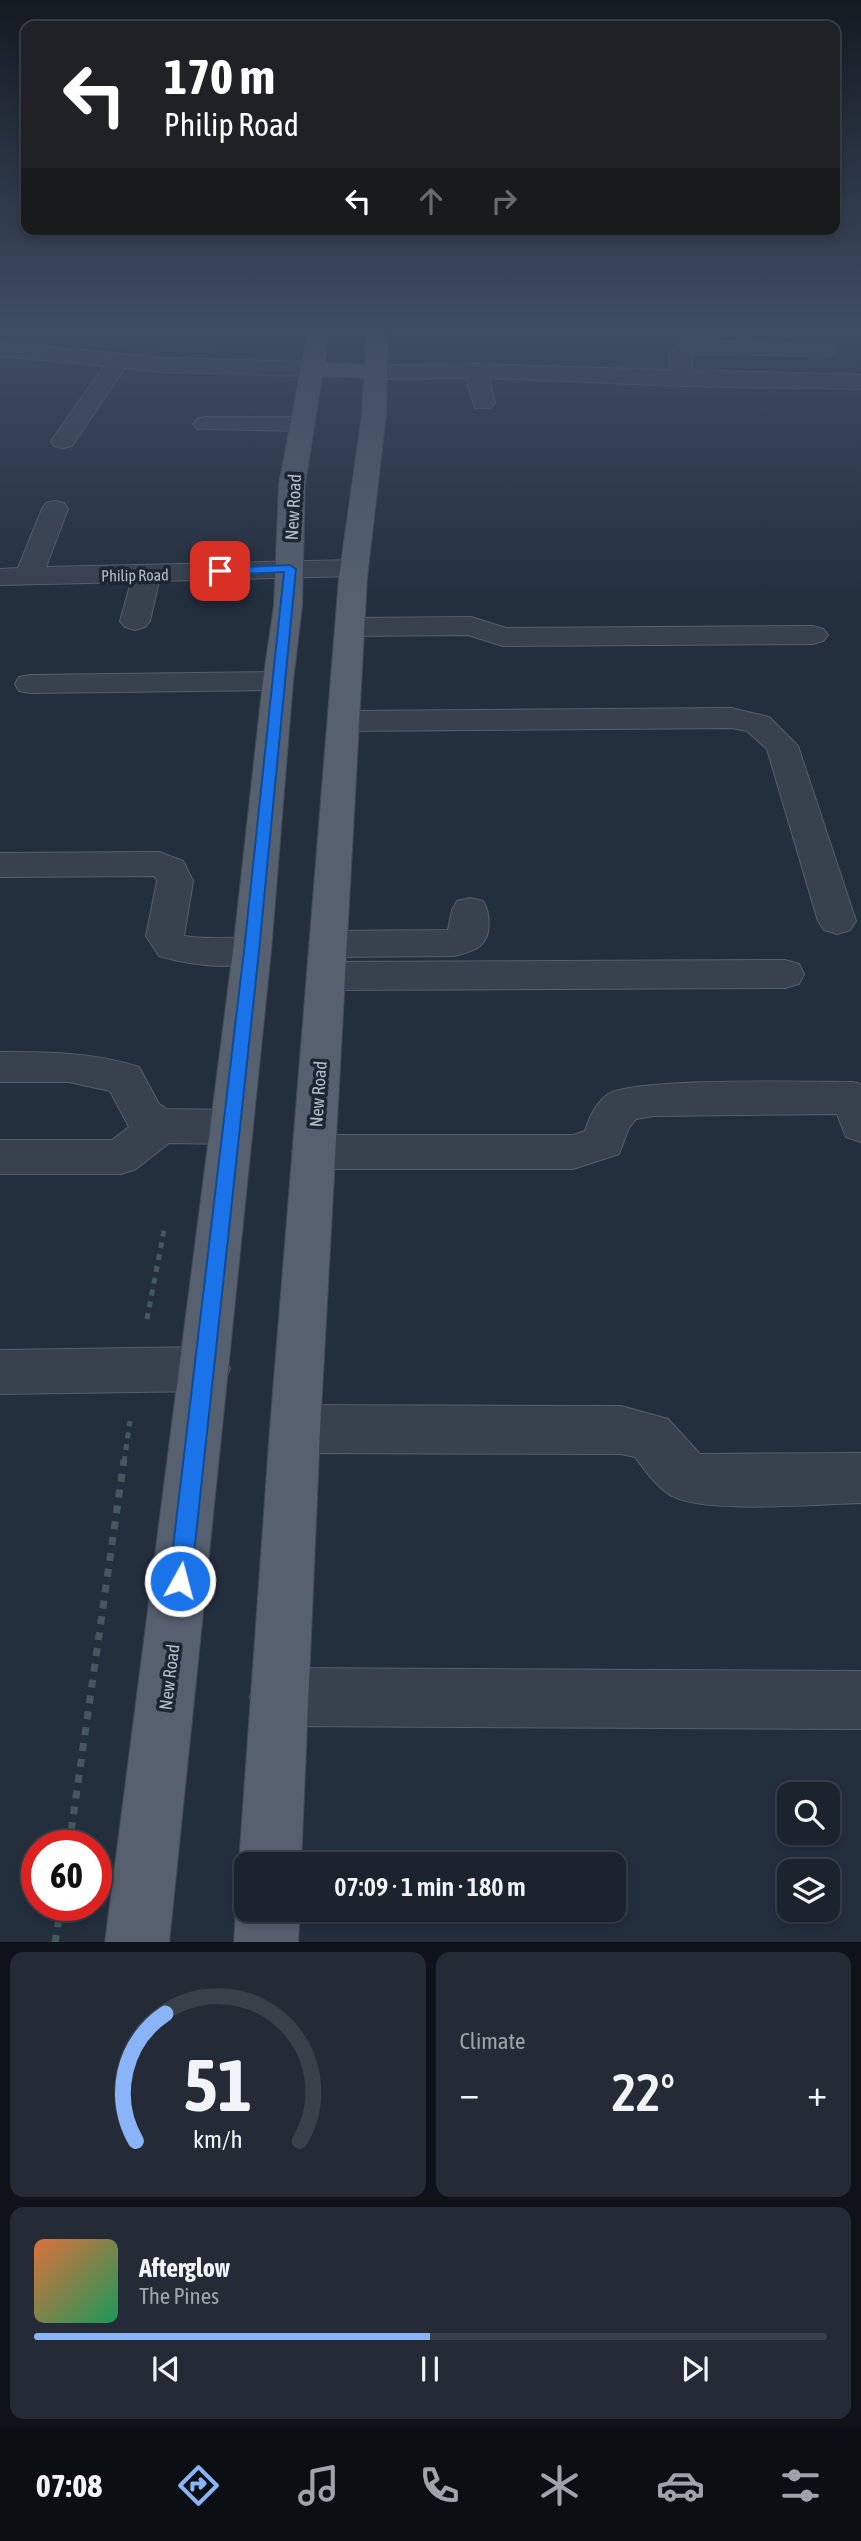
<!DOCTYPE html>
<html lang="en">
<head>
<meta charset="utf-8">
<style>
	:root { --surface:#1b232e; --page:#242b36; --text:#f1f3f6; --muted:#a0a4aa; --line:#39404a; --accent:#8ab4f8 }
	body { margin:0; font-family:"Asap Condensed",sans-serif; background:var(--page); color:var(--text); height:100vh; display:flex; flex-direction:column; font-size:26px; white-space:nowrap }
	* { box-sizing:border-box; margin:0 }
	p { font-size:23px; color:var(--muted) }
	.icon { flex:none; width:38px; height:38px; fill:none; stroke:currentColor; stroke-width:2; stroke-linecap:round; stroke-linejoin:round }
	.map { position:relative; height:1942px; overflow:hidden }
	.details { display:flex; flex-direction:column; gap:10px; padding:10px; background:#0f1319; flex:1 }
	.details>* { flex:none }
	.guide { position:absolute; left:21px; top:21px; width:819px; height:214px; border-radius:14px; box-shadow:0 4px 10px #0003,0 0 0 2px var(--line); background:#202124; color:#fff; overflow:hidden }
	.fabs { position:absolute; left:777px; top:1782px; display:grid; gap:14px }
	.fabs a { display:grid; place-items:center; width:63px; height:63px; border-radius:14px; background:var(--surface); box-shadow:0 4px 10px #0003,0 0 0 2px var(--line); font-size:35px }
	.speed { position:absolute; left:21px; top:1830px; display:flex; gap:14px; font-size:35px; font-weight:700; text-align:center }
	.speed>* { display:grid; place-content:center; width:91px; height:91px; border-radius:50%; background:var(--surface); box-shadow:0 4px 10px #0003,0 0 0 2px var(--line); line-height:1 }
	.speed .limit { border:10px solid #d22; background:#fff; color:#111 }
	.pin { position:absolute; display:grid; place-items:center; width:60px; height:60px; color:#fff; margin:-30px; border-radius:14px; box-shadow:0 4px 10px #0006 }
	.me { position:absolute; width:77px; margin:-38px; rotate:7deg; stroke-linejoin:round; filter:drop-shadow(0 0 5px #0008) }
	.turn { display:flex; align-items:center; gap:24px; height:147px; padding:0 28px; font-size:32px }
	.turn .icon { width:91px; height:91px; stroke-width:2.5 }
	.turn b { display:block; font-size:49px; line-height:60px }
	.lanes { display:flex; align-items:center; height:66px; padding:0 28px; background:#0003; justify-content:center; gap:35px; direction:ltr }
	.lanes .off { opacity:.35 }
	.big { font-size:52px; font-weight:600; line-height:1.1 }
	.details .tile { flex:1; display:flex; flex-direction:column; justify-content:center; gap:10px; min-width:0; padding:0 24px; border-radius:14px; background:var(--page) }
	.details .dial { align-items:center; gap:0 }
	.dial svg { height:182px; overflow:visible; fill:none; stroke:var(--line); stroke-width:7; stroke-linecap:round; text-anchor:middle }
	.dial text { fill:var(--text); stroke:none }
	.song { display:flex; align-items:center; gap:21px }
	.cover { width:84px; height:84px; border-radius:10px; background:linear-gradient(135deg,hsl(20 70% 55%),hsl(150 70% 35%)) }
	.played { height:7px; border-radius:4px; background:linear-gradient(90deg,var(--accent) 50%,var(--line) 50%) }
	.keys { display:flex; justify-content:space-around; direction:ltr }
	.heat { display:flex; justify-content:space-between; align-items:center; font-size:38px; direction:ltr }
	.details .tiles { flex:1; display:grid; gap:10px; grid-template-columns:1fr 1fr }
	.tile:last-child { grid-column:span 2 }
	.trip { position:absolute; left:234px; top:1852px; width:392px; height:70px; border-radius:14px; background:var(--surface); box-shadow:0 4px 10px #0003,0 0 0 2px var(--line); font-weight:600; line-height:70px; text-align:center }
	.tab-bar { display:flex; height:112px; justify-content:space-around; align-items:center; background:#0b0e12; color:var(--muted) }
	.tab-bar .icon { width:49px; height:49px }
	.tab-bar .selected { color:var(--accent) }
	.tab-bar b { font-size:32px; color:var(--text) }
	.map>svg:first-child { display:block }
	.green { fill:#263c3f }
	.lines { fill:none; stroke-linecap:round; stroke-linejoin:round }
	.minor-casing { stroke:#565f6c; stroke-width:2 }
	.major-casing { stroke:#414a57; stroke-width:2 }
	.path-far1 { stroke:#44595c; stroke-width:5; stroke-dasharray:6 6; stroke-linecap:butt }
	.path { stroke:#44595c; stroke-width:7; stroke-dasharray:8 8; stroke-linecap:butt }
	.minor { fill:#38414e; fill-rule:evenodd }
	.major { fill:#56606e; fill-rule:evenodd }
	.route { fill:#1a73e8; stroke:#114b97; stroke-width:2 }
	.labels { text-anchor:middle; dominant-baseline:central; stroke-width:7; stroke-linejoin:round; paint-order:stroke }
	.far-street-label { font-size:16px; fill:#b4bcc9; stroke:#1d2633 }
	.street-label { font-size:18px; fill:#b4bcc9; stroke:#1d2633 }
</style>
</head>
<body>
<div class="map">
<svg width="861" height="1943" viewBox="0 0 861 1943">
	<rect width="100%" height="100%" fill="#242f3e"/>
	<!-- green -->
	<path class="green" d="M 83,326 L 224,327 L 223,334 L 209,334 L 207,343 L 220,343 L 220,350 L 246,350 L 244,356 L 154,351 L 160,339 L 128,339 L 122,349 L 38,343 L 32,339 L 77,339 Z"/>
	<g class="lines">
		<defs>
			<path id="minor" d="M 689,341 L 833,344 L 836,349 L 833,354 L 825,356 L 694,354 L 691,356 L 692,370 L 861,375 L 861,389 L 682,386 L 489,378 L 495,403 L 491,408 L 475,408 L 466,378 L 376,379 L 368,377 L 365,372 L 368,367 L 376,365 L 476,364 L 670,370 L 669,354 L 681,342 Z
				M 0,342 L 164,358 L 313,362 L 321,364 L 324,369 L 321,374 L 313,376 L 164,372 L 125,368 L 72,446 L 63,448 L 54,446 L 51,441 L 104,366 L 0,356 Z
				M 205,417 L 303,417 L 311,419 L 315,424 L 311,429 L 303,431 L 197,429 L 193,424 L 197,419 Z
				M 55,501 L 64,503 L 68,509 L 46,567 L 354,560 L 364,562 L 368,568 L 364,574 L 354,576 L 159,581 L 150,621 L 145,627 L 135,630 L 125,627 L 120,621 L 131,582 L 0,585 L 0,569 L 18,568 L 42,509 L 46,503 Z
				M 471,617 L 506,628 L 813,626 L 823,629 L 828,635 L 823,641 L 813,644 L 503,646 L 468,635 L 350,636 L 340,633 L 335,627 L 340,621 L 350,618 Z
				M 278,672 L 289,674 L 293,681 L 289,688 L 278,690 L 30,693 L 19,691 L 15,684 L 19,677 L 30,675 Z
				M 731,708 L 769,717 L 798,746 L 856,921 L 850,930 L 837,934 L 824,930 L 818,921 L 767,749 L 747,731 L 731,728 L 344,731 L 333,728 L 328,721 L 333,714 L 344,711 Z
				M 159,852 L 183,861 L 193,881 L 184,936 C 211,941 239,934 265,942 L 271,951 L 265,960 C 231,970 193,966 159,956 L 146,936 L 157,881 L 154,876 L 0,877 L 0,853 Z
				M 470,898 L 483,901 C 490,912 492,935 481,945 C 475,951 462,954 454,956 L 328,957 L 315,953 L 309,944 L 315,935 L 328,931 L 448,930 L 452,910 L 457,901 Z
				M 785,960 L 799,964 L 804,974 L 799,984 L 785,988 L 326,990 L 312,986 L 307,976 L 312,966 L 326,962 Z
				M 0,1052 C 48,1052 93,1052 139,1067 L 159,1104 L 167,1109 L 232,1110 L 247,1115 L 253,1127 L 247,1139 L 232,1144 L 169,1143 L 136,1169 L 121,1174 L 0,1174 L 0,1140 L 112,1140 L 129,1127 L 110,1091 L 69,1082 L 0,1082 Z
				M 853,1082 L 861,1084 L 861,1142 L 846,1137 L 837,1114 L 654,1116 L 636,1119 L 629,1128 L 619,1154 L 573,1169 L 314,1169 L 299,1164 L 292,1152 L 299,1140 L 314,1135 L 573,1135 L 585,1131 C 589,1118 596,1103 607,1095 C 630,1077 814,1082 853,1082 Z
				M 205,1347 L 222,1353 L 230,1369 L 222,1385 L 205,1391 L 0,1394 L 0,1350 Z
				M 295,1405 L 621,1406 L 668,1419 L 700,1454 L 861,1453 L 861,1503 C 819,1504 704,1514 672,1496 C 657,1488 645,1470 635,1457 L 621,1454 L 295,1453 L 277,1446 L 270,1429 L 277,1412 Z
				M 279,1668 L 861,1671 L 861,1729 L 279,1726 L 258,1718 L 250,1697 L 258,1676 Z"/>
			<path id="major" d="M 309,326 L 330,326 L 325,363 L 365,365 L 366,326 L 388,326 L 386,414 L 367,578 L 320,1429 L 301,1864 L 247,1864 L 247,1883 L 239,1864 L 270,1429 L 339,578 L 362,414 L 364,378 L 322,376 L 305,484 L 302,606 L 293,681 L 271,951 L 169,1943 L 105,1943 L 233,951 L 263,681 L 274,606 L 279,484 Z
				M 245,1886 L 247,1909 L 300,1909 L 298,1943 L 234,1943 L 236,1909 Z"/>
		</defs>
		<!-- minor casing -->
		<use href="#minor" class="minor-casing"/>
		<!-- major casing -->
		<use href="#major" class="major-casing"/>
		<!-- path-far1 -->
		<path class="path-far1" d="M 147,1319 L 165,1225
			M 124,1462 L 130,1421"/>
		<!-- path -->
		<path class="path" d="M 69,1846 L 124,1460
			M 55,1943 L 61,1906"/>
		<!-- minor -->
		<use href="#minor" class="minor"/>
		<!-- major -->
		<use href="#major" class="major"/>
	</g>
	<!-- sky -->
	<linearGradient id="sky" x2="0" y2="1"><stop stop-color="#141a22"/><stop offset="0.55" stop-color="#3f4d63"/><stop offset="1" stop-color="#3f4d63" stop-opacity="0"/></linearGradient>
	<rect width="861" height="598" fill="url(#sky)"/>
	<!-- route -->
	<path class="route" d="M 290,565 L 296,569 L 259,951 L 191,1581 L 188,1589 L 180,1593 L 172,1589 L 169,1581 L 244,951 L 284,572 L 220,575 L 215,571 L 220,568 Z"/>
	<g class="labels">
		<!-- far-street labels -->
		<g class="far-street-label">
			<text transform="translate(135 575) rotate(-1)">Philip Road</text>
		</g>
		<!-- street labels -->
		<g class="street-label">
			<text transform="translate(293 507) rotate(-87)">New Road</text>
			<text transform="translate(318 1094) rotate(-86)">New Road</text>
			<text transform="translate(169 1677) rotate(-83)">New Road</text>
		</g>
	</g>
</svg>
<div class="fabs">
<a><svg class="icon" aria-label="search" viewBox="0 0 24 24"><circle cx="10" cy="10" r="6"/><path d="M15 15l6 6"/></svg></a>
<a><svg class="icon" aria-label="layers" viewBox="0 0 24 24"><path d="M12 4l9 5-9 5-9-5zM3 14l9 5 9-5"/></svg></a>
</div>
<div class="speed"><div class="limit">60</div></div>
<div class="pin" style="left:220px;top:571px;background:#d93025"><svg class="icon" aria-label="arrive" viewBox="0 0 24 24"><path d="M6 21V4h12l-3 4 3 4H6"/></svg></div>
<svg class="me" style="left:180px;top:1581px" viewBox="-20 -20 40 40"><circle r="17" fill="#1a73e8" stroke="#fff" stroke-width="3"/><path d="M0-11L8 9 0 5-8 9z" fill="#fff"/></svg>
<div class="trip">07:09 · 1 min · 180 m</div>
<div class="guide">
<div class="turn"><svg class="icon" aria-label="left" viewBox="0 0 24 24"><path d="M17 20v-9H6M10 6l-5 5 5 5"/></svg><div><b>170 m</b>Philip Road</div></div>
<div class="lanes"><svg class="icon" aria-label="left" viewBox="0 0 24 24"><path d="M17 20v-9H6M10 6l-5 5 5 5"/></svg><svg class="icon off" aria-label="ahead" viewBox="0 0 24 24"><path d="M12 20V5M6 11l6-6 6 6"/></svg><svg class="icon off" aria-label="right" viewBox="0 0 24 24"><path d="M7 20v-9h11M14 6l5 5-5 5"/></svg></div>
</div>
</div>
<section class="details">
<div class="tiles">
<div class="tile dial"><svg viewBox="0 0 100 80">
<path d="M14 69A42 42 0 1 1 86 69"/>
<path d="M14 69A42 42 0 0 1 27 13" stroke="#8ab4f8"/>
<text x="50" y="56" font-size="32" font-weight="700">51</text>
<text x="50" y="72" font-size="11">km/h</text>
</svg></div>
<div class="tile"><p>Climate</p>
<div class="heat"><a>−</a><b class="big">22°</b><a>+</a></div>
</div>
<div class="tile">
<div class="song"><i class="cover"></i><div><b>Afterglow</b><p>The Pines</p></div></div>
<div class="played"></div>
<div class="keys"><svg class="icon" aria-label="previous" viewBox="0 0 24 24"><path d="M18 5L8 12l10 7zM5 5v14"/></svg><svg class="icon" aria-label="pause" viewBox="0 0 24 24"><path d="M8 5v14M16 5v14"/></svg><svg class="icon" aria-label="next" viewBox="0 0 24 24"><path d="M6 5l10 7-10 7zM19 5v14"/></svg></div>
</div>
</div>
</section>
<nav class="tab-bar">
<b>07:08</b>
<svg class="icon selected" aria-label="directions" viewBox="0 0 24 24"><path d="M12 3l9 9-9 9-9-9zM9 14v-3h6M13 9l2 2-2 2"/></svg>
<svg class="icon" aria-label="music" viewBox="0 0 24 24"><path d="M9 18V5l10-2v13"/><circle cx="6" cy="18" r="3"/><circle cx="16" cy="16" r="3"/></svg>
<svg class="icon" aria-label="phone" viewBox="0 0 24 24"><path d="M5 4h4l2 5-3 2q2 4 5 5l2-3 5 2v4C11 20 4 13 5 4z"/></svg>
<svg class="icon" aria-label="climate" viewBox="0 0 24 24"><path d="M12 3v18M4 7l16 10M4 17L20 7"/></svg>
<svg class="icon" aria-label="car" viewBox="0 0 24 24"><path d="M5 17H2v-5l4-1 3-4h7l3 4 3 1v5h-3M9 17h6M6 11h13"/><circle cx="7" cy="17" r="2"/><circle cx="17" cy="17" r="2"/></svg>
<svg class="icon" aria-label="filters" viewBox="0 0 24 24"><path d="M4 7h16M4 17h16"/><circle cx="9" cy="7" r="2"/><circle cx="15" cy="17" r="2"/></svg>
</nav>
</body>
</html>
